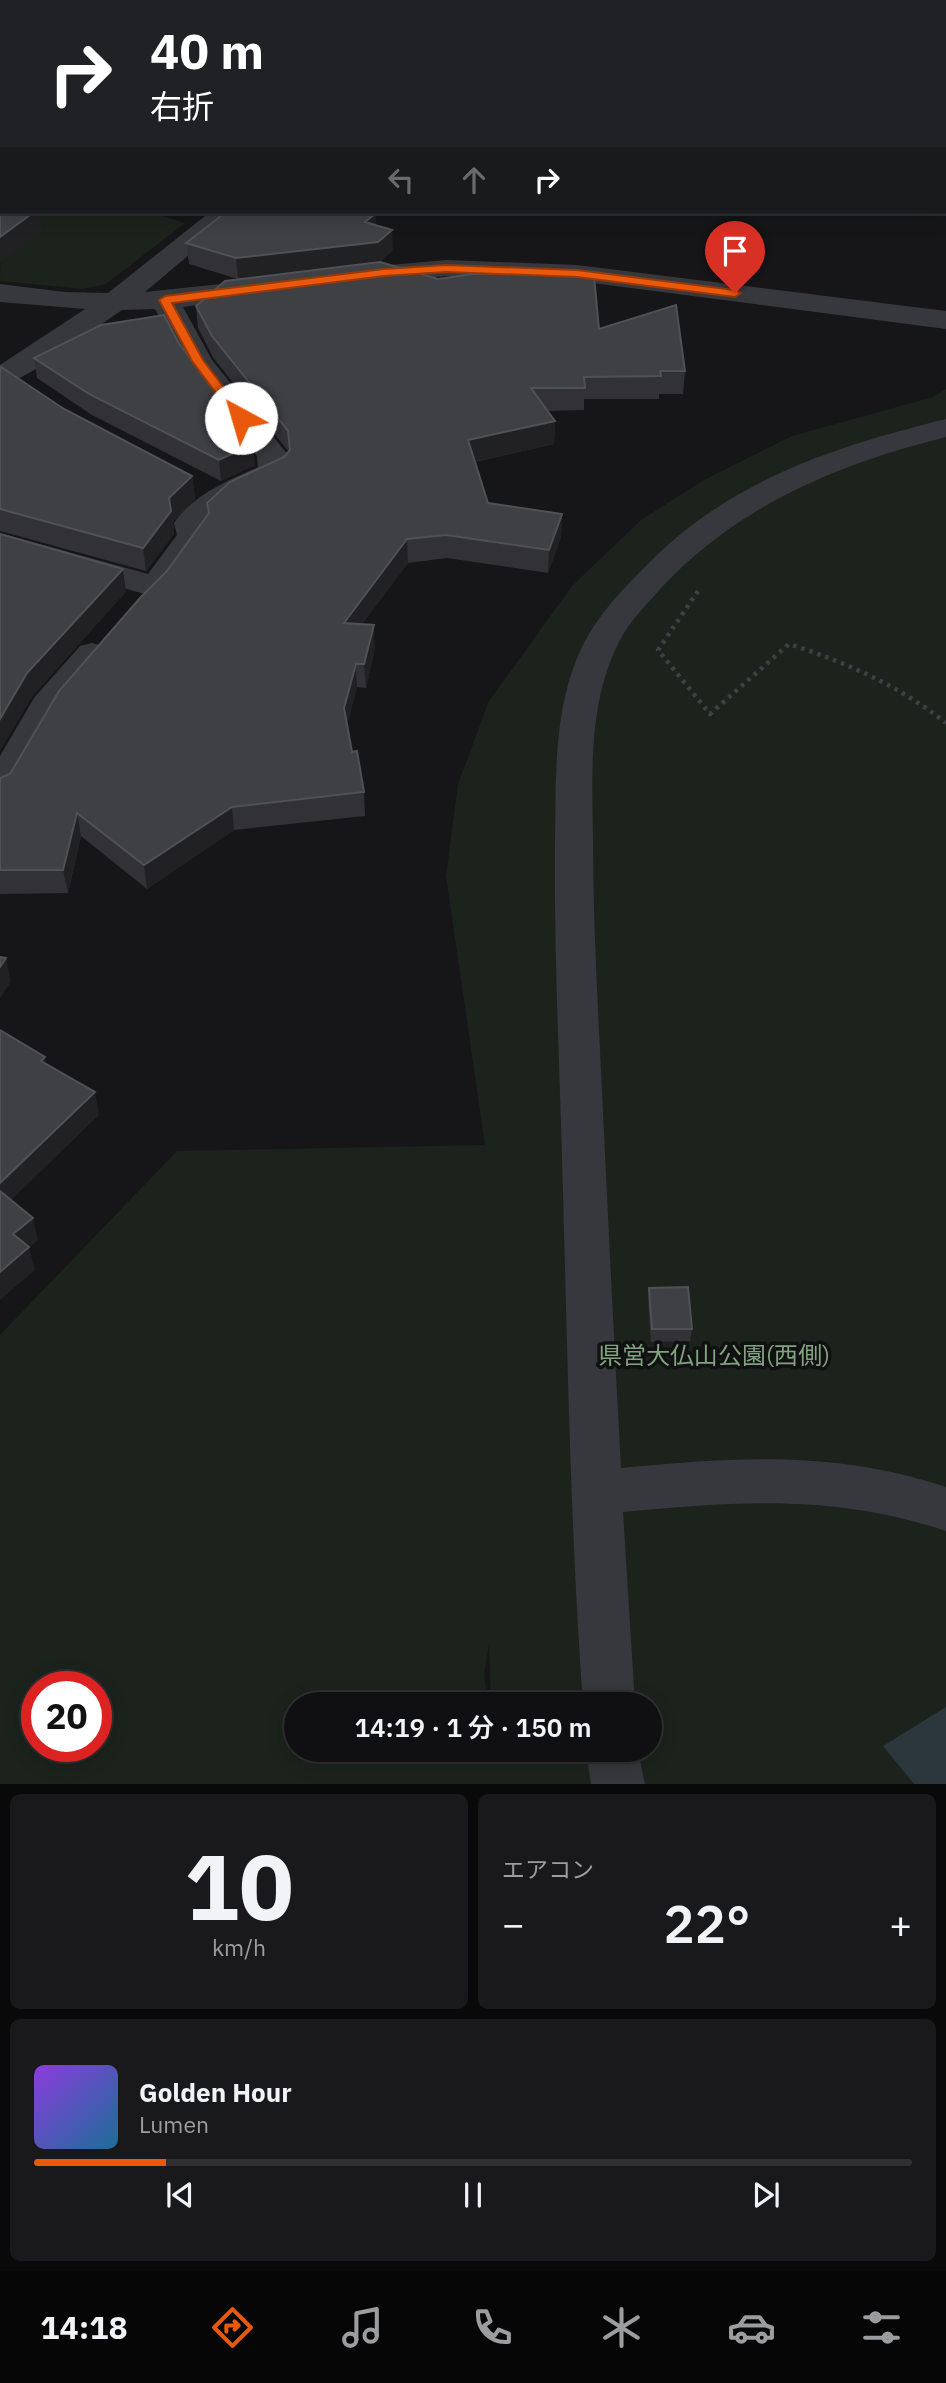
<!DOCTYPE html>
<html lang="ja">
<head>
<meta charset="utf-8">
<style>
	:root { --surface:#101012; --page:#19191b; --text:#f1f3f6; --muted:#9c9d9f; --line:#303032; --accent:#ea580c }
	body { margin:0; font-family:"IBM Plex Sans","Noto Sans JP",sans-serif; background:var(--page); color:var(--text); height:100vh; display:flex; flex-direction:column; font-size:26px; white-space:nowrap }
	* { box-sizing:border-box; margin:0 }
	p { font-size:23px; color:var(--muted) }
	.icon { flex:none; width:38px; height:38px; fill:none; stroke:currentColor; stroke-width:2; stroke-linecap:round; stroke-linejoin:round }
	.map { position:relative; height:1784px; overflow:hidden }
	.side { display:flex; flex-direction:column; gap:10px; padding:10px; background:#09090a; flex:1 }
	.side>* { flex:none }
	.guide { position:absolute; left:0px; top:0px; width:947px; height:214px; box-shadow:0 4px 18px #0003,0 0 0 2px var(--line); background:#202124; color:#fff; overflow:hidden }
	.speed { position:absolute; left:21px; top:1671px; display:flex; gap:14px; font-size:35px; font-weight:700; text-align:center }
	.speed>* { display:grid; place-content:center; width:91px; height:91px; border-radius:50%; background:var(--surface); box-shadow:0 4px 18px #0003,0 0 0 2px var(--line); line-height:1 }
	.speed .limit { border:10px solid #d22; background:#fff; color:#111 }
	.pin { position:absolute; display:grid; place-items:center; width:60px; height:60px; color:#fff; margin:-72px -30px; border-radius:50% 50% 50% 0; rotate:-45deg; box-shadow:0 0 7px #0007 }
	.pin .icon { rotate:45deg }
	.me { position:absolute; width:77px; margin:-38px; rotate:321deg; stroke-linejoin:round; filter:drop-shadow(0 0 5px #0008) }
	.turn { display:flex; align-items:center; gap:24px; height:147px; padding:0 35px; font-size:32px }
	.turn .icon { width:91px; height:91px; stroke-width:2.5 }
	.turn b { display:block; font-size:49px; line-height:60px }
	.lanes { display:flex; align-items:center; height:66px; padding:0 35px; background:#0003; justify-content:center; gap:35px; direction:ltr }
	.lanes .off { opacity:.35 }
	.big { font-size:52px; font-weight:600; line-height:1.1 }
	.side .widget { flex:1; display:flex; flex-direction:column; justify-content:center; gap:10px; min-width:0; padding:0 24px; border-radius:10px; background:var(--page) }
	.side .dial { align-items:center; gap:0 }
	.dial b { font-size:91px; line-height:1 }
	.song { display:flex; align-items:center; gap:21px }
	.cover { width:84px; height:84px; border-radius:10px; background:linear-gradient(135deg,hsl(270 70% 55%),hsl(200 70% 35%)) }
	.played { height:7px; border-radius:4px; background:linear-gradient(90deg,var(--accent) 15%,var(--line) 15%) }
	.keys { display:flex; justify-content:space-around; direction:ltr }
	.heat { display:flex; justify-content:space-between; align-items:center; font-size:38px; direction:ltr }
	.side .tiles { flex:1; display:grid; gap:10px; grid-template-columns:1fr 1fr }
	.widget:last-child { grid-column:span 2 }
	.trip { position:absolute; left:284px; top:1692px; width:378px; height:70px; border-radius:35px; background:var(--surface); box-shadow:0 4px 18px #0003,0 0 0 2px var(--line); font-weight:600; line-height:70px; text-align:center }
	.menu { display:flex; height:112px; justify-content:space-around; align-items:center; background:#060607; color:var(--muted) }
	.menu .icon { width:49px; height:49px }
	.menu .current { color:var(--accent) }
	.menu b { font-size:32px; color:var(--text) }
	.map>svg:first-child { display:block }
	.green { fill:#1c231c; fill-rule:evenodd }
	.water { fill:#2b373c }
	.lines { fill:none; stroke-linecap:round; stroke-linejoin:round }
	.path-far1 { stroke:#3d4044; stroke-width:3.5; stroke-dasharray:2.5 3.5; stroke-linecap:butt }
	.path { stroke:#3d4044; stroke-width:4.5; stroke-dasharray:3.5 5; stroke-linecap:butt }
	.minor { fill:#37383d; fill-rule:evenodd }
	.wall { fill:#323236 }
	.shaded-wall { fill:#212124 }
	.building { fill:#3e4044; stroke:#4f5156; stroke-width:2 }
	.route { fill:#ea580c; stroke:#983908; stroke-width:2 }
	.labels { text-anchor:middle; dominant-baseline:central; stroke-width:7; stroke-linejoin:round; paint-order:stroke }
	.near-park-label { font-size:24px; fill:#80a47e; stroke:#111113 }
</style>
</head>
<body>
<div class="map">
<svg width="946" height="1785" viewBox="0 0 946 1785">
	<rect width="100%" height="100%" fill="#161618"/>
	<!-- green -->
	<path class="green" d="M 2,196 L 2,212 L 150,212 L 185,223 L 106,284 L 83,289 L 0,281 Z
		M 946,389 L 946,1784 L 0,1784 L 0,1335 L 177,1151 L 485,1145 L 446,876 L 458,784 L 489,701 L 572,586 L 641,520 L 704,480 L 792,436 L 933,397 ZM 489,1644 L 491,1704 L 649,1704 L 649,1750 L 296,1750 L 296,1704 L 489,1704 L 484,1675 ZM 37,1687 L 96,1687 L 96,1746 L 37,1746 Z"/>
	<!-- water -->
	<path class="water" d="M 946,1707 L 946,1784 L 914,1784 L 883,1746 Z"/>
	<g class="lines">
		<!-- path-far1 -->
		<path class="path-far1" d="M 220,0 L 227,2
			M 698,0 L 707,2"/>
		<!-- path -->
		<path class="path" d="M 698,591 L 658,650 L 710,714 L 789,644 C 847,663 898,685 946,723"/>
		<!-- minor -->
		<path class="minor" d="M 470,0 L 494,0 L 468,2 Z
			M 210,212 L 240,212 L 145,292 L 259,280 L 269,283 L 273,289 L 269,295 L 183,307 L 212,360 L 288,455 L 290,471 L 285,478 L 231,503 L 207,525 L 209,535 L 167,594 L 155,597 L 0,553 L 0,533 L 148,574 L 177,535 L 174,523 C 194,494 227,481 258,467 L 257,456 L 215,406 L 183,361 L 155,309 L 122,310 L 41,366 L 11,383 L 0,386 L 0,365 L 85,309 L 0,302 L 0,284 L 65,292 L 108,293 Z
			M 446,260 L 577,265 L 946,311 L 946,329 L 577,281 L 446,276 L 356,284 L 346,282 L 342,276 L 346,270 L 356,268 Z
			M 946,419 L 946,437 C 838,464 739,505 662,587 C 647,604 630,621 620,640 C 588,701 592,773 593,840 C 593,924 598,1008 602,1092 C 608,1217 614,1343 621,1468 C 736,1457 834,1450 946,1487 L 946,1531 C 835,1494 738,1501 623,1512 L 635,1704 L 583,1704 C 569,1511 567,1317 561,1123 C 558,1030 554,936 555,843 C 556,776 553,704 584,643 C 598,616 619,593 640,572 C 725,482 829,448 946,419 Z
			M 92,643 L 104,646 L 109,654 L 61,713 L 13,796 L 0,800 L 0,756 L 34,698 L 80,646 Z
			M 586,1750 L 638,1750 L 645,1785 L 591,1785 Z"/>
	</g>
	<!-- wall -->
	<path class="wall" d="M 230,213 L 376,213 L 376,225 L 393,250 L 380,262 L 599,329 L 685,371 L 683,394 L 659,394 L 659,399 L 584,399 L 584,410 L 548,411 L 555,421 L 554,444 L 475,462 L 488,503 L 562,514 L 561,537 L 548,573 L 447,558 L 408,563 L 362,624 L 375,648 L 366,688 L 357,687 L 347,724 L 352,752 L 364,792 L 365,816 L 234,830 L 147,889 L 81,836 L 68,893 L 0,894 L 0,778 L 10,774 L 289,452 L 214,359 L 198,328 L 196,306 L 295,272 L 238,279 L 189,264 L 186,243 Z
		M 178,342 L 211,387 L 255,465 L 221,481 L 92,415 L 37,378 L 34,358 Z
		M 0,368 L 64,409 L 192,476 L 195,499 L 173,521 L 174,534 L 146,571 L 0,531 Z
		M 649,1288 L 692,1329 L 690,1341 L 651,1342 L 648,1300 Z"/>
	<!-- shaded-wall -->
	<path class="shaded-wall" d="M 34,212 L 40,212 L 43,231 L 0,263 L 0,237 Z
		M 376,213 L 376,234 L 365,222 Z
		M 392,230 L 393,250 L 379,263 L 238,279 L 236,258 Z
		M 555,421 L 554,444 L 468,463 L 468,440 Z
		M 253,444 L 255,465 L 221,481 L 219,460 Z
		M 192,476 L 195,499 L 173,521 L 174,534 L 146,571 L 143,548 L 169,498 Z
		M 562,514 L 561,537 L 548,573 L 549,550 Z
		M 407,539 L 408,563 L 345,646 L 344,623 Z
		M 123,569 L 126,592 L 32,697 L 0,751 L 0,719 L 27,673 Z
		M 374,625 L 375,648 L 366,688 L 364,664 Z
		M 356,664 L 357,687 L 345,731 L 344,708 Z
		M 232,807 L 234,830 L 147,889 L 144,865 Z
		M 77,813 L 81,836 L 68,893 L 63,870 Z
		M 6,958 L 11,982 L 0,998 L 0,967 Z
		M 45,1057 L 50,1080 L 41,1061 Z
		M 95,1092 L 99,1115 L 1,1210 L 0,1206 L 0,1183 Z
		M 33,1218 L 38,1240 L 29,1248 L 35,1270 L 0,1300 L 0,1272 L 13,1234 Z"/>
	<!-- building -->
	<path class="building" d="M 0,196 L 2,197 L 2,212 L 34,212 L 0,237 Z
		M 226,212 L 230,213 L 232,212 L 370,212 L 376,213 L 365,222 L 392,230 L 378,242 L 236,258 L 186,243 Z
		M 380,262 L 438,279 L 473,274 L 577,273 L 578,276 L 594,276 L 599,329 L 676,305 L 685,371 L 660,371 L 661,376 L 584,377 L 585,388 L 531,388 L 555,421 L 468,440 L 488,503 L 562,514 L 549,550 L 446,535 L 407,539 L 344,623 L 374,625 L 364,664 L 356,664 L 344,708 L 352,752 L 357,751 L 364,792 L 232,807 L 144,865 L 77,813 L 63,870 L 0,870 L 0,778 L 10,774 L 59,691 L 140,598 L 166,572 L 209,513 L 207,503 L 230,482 L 284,457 L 290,450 L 288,431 L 212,336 L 196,306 L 225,281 Z
		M 164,315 L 178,342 L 211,387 L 253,436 L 253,444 L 219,460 L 89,394 L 34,358 L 101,325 Z
		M 1,367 L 64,409 L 192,476 L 169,498 L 171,511 L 143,548 L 0,509 L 0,368 Z
		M 0,534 L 123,569 L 27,673 L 0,719 Z
		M 0,957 L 6,958 L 0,967 Z
		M 0,1030 L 45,1057 L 41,1061 L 95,1092 L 0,1183 Z
		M 0,1191 L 33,1218 L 13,1234 L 29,1247 L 0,1272 Z
		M 688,1287 L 692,1329 L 652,1329 L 649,1288 Z"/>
	<!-- route -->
	<path class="route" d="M 446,265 L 577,270 L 735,290 L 741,293 L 735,297 L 577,277 L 446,272 L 384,276 L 172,303 L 203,360 L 247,418 L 241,422 L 237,421 L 192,361 L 159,300 L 165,296 L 384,269 Z"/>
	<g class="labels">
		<!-- near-park labels -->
		<g class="near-park-label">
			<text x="714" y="1355">県営大仏山公園(西側)</text>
		</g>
	</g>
</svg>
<div class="speed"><div class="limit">20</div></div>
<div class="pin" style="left:735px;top:293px;background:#d93025"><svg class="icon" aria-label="arrive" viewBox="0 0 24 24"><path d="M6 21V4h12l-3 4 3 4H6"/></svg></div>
<svg class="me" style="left:241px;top:418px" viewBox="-20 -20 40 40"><circle r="19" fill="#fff"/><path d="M0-13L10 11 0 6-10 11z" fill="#ea580c"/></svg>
<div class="trip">14:19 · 1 分 · 150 m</div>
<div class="guide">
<div class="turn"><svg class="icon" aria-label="right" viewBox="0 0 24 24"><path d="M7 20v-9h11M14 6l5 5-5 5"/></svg><div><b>40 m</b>右折</div></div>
<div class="lanes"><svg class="icon off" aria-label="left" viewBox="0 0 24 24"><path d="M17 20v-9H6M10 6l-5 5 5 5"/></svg><svg class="icon off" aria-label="ahead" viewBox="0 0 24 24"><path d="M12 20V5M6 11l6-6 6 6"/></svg><svg class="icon" aria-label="right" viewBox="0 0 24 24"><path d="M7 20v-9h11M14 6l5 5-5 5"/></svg></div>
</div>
</div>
<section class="side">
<div class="tiles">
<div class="widget dial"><b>10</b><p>km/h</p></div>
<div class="widget"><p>エアコン</p>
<div class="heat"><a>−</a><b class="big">22°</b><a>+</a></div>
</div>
<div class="widget">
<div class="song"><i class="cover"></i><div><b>Golden Hour</b><p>Lumen</p></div></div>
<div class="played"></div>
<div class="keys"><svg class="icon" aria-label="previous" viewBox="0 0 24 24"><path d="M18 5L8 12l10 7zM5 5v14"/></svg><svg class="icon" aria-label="pause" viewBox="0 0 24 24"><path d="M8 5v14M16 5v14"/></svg><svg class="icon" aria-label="next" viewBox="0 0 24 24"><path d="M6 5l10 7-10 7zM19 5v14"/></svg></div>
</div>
</div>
</section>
<nav class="menu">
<b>14:18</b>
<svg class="icon current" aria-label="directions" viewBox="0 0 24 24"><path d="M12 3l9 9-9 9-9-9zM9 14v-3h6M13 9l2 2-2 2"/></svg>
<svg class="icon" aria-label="music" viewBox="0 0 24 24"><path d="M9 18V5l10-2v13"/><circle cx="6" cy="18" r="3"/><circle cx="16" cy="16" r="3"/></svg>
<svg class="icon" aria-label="phone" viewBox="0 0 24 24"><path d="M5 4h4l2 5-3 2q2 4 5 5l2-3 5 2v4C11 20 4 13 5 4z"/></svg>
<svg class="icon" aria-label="climate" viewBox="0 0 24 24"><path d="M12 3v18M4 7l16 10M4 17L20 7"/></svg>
<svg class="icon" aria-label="car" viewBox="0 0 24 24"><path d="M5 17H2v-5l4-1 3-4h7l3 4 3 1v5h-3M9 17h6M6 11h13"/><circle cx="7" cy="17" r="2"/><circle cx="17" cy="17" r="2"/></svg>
<svg class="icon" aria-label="filters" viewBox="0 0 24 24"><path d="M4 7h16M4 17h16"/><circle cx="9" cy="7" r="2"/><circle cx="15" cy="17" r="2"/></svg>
</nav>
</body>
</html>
